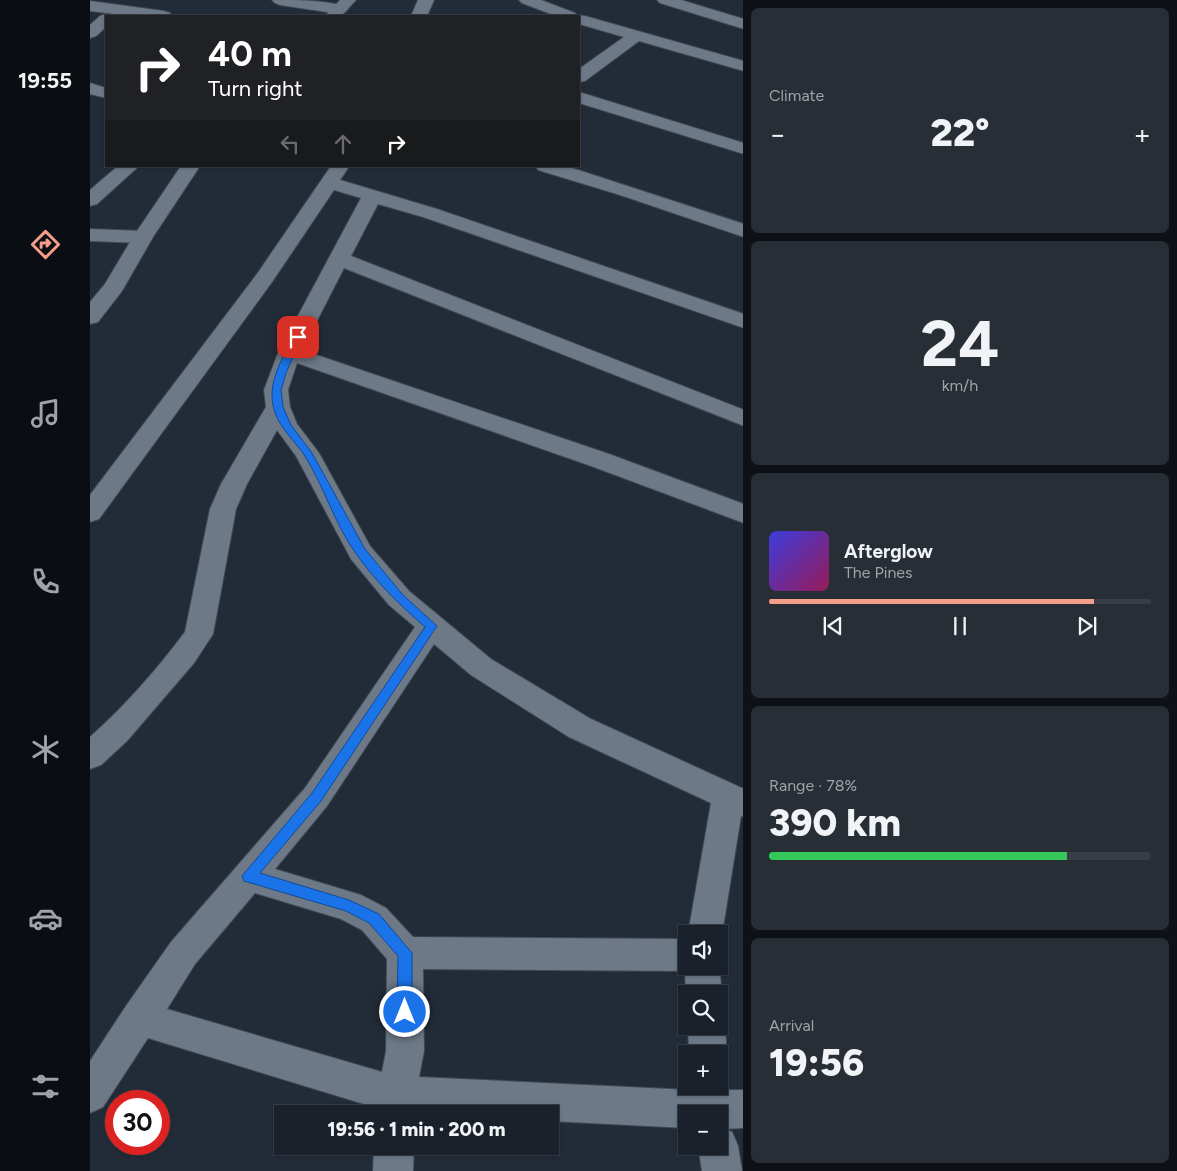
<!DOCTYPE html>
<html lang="en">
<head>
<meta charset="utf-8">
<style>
	:root { --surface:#1a212a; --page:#272e36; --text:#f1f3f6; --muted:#9fa3a8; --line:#383e47; --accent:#f49e8a }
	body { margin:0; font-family:Figtree,sans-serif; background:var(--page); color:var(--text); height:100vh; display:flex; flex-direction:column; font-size:19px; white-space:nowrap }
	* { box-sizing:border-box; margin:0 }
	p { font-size:16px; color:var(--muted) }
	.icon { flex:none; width:28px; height:28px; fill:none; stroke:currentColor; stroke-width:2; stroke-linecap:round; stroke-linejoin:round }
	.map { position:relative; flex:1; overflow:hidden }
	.panel { display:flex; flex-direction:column; gap:8px; padding:8px; background:#0e1217; width:434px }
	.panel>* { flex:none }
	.hud { position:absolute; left:15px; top:15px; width:475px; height:152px; border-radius:0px; box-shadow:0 1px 4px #0004,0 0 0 1px var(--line); background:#202124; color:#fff; overflow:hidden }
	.buttons { position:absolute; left:588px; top:925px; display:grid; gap:10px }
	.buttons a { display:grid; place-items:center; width:50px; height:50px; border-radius:0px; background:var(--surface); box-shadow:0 1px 4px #0004,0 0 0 1px var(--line); font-size:25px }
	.speed { position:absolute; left:15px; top:1090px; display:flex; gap:10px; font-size:25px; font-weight:700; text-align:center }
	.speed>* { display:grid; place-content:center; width:65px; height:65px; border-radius:50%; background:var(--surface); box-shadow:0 1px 4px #0004,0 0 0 1px var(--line); line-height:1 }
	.speed .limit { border:8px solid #d22; background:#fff; color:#111 }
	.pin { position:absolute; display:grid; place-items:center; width:42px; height:42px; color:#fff; margin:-21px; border-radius:10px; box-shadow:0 2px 8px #0006 }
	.me { position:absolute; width:55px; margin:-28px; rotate:0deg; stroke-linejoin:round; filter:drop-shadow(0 0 4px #0008) }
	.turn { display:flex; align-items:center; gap:18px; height:105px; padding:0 20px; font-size:22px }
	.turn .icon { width:65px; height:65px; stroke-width:2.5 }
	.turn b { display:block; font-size:35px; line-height:42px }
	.lanes { display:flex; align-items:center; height:48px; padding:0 20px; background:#0003; justify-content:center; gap:25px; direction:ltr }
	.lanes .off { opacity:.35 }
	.big { font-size:38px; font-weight:800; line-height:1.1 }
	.panel .tile { flex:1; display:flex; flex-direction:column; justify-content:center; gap:8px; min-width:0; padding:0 18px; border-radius:8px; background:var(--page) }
	.panel .dial { align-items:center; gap:0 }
	.dial b { font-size:65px; line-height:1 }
	.song { display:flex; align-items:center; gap:15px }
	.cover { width:60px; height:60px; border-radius:8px; background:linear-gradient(135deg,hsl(240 70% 55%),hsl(330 70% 35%)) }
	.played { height:5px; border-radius:2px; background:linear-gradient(90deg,var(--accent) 85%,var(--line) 85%) }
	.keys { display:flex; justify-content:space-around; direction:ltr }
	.heat { display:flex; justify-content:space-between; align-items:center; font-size:28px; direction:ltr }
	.charge { height:8px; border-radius:4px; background:linear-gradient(90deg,#34c759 78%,var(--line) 0) }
	.trip { position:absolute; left:184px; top:1105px; width:285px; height:50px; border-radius:0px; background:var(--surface); box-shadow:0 1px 4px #0004,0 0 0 1px var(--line); font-weight:800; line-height:50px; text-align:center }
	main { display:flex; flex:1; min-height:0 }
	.tabs { display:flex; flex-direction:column; width:90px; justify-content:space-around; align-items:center; background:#0a0d11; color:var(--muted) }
	.tabs .icon { width:35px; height:35px }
	.tabs .on { color:var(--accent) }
	.tabs b { font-size:22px; color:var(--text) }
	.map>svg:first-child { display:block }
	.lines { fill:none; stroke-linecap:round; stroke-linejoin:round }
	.minor-casing { stroke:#404953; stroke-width:2 }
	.tertiary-casing { stroke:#404953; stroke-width:2 }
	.minor { fill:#6d7987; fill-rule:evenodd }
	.tertiary { fill:#6d7987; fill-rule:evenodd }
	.route { fill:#1a73e8; stroke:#114b97 }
</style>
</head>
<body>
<main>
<nav class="tabs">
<b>19:55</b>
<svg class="icon on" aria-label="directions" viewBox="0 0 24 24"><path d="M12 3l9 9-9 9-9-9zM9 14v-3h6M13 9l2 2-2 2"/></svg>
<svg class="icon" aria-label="music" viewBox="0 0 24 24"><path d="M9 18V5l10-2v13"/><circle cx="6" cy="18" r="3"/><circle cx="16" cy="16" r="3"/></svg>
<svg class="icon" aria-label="phone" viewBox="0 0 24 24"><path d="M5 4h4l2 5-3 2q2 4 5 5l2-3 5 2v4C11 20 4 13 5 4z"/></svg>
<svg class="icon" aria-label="climate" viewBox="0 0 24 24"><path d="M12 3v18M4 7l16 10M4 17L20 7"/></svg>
<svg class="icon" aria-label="car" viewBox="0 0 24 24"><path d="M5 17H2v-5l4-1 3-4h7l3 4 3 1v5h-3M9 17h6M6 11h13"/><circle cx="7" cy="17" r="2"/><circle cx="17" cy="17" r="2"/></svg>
<svg class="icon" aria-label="filters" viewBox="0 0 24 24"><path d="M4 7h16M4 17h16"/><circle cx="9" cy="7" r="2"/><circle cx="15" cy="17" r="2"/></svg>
</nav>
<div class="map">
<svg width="654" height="1171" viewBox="0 0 654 1171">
	<rect width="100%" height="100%" fill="#222c38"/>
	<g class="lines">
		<defs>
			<path id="minor" d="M 182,0 C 207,0 231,0 255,6 L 258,9 L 255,12 L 250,14 L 190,5 L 185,3 Z
				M 328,0 L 344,0 L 337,16 L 321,16 Z
				M 429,0 L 451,0 L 485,13 L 486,15 L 495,16 L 654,61 L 654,71 L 549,41 L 495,81 L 489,82 L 489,69 L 534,37 L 489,24 L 489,16 L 466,16 L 432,3 Z
				M 567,0 L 591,0 L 654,19 L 654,29 L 570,3 Z
				M 0,1 L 74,11 L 80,13 L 82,16 L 41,16 L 0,11 Z
				M 16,14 L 22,16 L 16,16 L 16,27 L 6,36 L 0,38 L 0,25 L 10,16 Z
				M 0,83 L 16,88 L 16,98 L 0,94 Z
				M 489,92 L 654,143 L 654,154 L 489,103 Z
				M 28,166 L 49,166 L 7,204 L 0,206 L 0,190 Z
				M 241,166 L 257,166 L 258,168 L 250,180 L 347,209 L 654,314 L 654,328 L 333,217 L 288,204 L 261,256 L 654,410 L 654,426 L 254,268 L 212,350 L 519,454 L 654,504 L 654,523 L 501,466 L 207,363 L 198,390 L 200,407 L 207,424 L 229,453 L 280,546 L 319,591 L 401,659 L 501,719 L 654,789 L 654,817 L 651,816 L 632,934 L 629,942 L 629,934 L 598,934 L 621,803 L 479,737 L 381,675 L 344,644 L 237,806 L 185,869 L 271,895 L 296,908 L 323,937 L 596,939 L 596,966 L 629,966 L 629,964 L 632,994 L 629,1001 L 629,994 L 596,995 L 595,971 L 333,969 L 334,1051 L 329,1077 L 601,1090 L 601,1086 L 629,1086 L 629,1071 L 633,1073 L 639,1090 L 654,1090 L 654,1128 L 634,1129 L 642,1132 L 648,1146 L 652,1171 L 612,1171 L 608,1146 L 629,1146 L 629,1114 L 596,1114 L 596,1128 L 460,1121 L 460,1114 L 287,1114 L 287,1108 L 58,1038 L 13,1107 L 0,1113 L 0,1061 L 36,1006 L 81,942 L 215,788 L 325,627 L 299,605 L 261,559 L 206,456 L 187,430 L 157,484 L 146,509 L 123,634 L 104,663 L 37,741 L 11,765 L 0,769 L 0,737 C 34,707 68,668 95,632 L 120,509 L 131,484 L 176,407 L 174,390 L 188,353 L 271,198 L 244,190 L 182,282 L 9,519 L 0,522 L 0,495 L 167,274 ZM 165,893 L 251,919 L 272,930 L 297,959 L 296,1051 L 292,1072 L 77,1009 L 105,964 Z
				M 446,166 L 476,166 L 654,224 L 654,237 L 530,195 L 448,170 Z
				M 0,229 L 53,231 L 60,233 L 63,237 L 60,241 L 53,243 L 0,241 Z
				M 629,1013 C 637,1031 639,1049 631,1067 L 629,1068 L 629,1054 L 599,1054 L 598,1026 L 629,1026 Z
				M 284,1146 L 324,1146 L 323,1171 L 283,1171 Z"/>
			<path id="tertiary" d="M 250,0 L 266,0 L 251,16 L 235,16 Z
				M 91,166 L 110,166 L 63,237 L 32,291 L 8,322 L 0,324 L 0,302 L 15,284 L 43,237 Z"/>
		</defs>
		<!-- minor casing -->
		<use href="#minor" class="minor-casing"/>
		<!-- tertiary casing -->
		<use href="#tertiary" class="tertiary-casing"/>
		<!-- minor -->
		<use href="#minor" class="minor"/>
		<!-- tertiary -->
		<use href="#tertiary" class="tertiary"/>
	</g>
	<!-- route -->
	<path class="route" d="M 208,334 L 212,337 L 196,373 L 191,390 L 193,407 L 201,425 L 222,453 L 275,549 L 313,595 L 347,626 L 231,801 L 170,873 L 259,900 L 289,914 L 322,953 L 322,1012 L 320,1017 L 315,1019 L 310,1017 L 307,1012 L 308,956 L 279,923 L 256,911 L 154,881 L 152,876 L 222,793 L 335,627 C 310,605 286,582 267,555 C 244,524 234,485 213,453 C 202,438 186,424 183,405 C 178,381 193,358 203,337 Z"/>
</svg>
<div class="buttons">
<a><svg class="icon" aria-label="sound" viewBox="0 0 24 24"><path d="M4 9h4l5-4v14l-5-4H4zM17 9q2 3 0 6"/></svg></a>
<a><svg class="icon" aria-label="search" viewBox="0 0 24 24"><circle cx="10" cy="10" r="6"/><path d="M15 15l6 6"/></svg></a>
<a>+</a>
<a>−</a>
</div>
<div class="speed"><div class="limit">30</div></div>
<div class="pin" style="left:208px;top:337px;background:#d93025"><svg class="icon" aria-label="arrive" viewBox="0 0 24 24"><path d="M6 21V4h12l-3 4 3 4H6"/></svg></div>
<svg class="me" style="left:315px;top:1012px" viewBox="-20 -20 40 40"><circle r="17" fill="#1a73e8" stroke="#fff" stroke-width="3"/><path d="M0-11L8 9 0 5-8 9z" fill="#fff"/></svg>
<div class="trip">19:56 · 1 min · 200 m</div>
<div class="hud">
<div class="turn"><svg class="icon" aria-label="right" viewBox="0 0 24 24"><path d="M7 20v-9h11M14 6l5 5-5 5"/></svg><div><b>40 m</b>Turn right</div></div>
<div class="lanes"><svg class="icon off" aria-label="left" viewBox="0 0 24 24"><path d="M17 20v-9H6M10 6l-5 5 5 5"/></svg><svg class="icon off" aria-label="ahead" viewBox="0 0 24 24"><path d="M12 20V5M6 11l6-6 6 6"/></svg><svg class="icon" aria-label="right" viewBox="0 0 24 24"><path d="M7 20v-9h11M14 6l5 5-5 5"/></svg></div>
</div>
</div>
<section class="panel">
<div class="tile"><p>Climate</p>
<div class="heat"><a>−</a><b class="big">22°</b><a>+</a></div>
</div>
<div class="tile dial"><b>24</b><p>km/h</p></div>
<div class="tile">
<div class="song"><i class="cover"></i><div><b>Afterglow</b><p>The Pines</p></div></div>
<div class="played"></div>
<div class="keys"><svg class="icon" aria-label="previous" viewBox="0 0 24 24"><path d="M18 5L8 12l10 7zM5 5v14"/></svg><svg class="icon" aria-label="pause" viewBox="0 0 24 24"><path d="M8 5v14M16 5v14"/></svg><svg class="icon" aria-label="next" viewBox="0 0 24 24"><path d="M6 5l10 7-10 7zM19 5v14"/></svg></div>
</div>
<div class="tile"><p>Range · 78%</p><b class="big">390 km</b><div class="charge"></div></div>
<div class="tile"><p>Arrival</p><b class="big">19:56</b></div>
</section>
</main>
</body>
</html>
